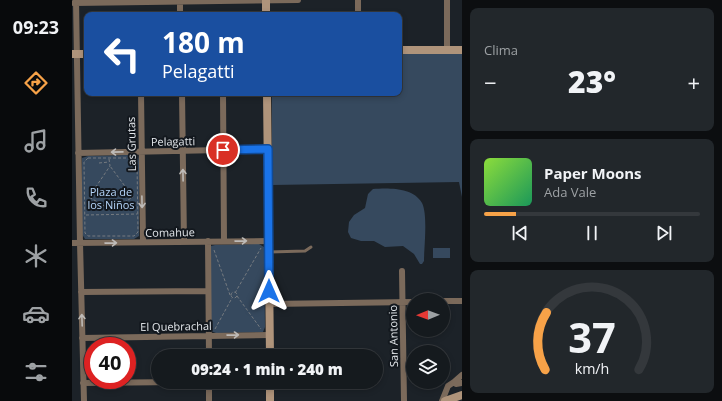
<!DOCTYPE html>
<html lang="es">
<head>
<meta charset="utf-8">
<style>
	:root { --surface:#151a1e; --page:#22272b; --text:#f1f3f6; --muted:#9da1a4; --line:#34383c; --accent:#f7a248 }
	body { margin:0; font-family:"Open Sans",sans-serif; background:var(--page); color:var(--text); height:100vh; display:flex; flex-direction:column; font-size:15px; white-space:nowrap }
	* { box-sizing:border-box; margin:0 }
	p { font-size:13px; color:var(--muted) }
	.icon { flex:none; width:22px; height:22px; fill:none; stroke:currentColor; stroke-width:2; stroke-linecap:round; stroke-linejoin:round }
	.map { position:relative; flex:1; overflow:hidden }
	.sheet { display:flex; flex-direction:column; gap:8px; padding:8px; background:#0c0e10; width:260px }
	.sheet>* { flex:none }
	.banner { position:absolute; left:12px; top:12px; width:318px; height:84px; border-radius:8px; box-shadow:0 2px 6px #0003,0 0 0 1px var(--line); background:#1a4fa0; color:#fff; overflow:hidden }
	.needle { width:26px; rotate:269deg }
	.tools { position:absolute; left:334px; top:293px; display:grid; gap:8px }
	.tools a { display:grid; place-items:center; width:44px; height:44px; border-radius:50%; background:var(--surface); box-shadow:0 2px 6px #0003,0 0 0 1px var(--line); font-size:20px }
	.speed { position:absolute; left:12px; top:337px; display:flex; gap:8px; font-size:20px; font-weight:700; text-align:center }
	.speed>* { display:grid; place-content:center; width:52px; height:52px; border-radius:50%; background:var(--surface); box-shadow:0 2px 6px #0003,0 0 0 1px var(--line); line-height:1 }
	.speed .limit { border:6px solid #d22; background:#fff; color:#111 }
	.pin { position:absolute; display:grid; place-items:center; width:34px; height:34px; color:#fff; margin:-17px; border:2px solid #fff; border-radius:50%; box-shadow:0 1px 4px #0007 }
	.me { position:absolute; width:44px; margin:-22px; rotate:0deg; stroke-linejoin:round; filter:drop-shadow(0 0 3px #0008) }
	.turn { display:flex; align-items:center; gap:14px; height:84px; padding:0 12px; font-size:18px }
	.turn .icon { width:52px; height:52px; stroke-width:2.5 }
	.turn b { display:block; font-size:28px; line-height:34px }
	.big { font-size:30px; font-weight:800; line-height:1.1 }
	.sheet .tile { flex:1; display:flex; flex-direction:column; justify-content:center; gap:6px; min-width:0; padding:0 14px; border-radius:8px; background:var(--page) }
	.sheet .dial { align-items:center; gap:0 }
	.dial svg { height:104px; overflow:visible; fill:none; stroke:var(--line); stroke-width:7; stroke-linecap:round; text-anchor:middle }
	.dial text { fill:var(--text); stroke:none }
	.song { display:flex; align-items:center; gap:12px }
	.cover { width:48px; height:48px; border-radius:6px; background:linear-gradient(135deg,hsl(90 70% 55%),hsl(150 70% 35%)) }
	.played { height:4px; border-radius:2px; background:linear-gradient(90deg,var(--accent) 15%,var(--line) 15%) }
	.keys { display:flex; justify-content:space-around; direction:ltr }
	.heat { display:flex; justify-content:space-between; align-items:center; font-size:22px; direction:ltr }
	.trip { position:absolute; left:79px; top:349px; width:232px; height:40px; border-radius:20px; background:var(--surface); box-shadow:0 2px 6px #0003,0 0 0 1px var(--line); font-weight:800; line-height:40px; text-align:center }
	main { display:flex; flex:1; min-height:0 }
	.tab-bar { display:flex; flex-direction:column; width:72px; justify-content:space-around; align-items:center; background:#080a0c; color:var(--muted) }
	.tab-bar .icon { width:28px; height:28px }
	.tab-bar .on { color:var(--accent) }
	.tab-bar b { font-size:18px; color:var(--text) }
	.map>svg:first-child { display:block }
	.green { fill:#36495e }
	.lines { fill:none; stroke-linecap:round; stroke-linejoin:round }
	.path { stroke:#767b80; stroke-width:1; stroke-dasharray:3 2; stroke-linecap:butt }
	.lane { stroke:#7b6a5b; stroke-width:3 }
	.street { stroke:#7b6a5b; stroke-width:6 }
	.secondary { stroke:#af947b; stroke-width:8 }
	.oneway { stroke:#bebbb8 }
	.route-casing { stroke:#114b97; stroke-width:10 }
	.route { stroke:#1a73e8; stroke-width:7 }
	.labels { text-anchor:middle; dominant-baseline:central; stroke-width:4; stroke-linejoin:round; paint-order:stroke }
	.street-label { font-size:11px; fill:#e2e6ea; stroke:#13181e }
	.park-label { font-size:11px; fill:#b5d5f9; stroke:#13181e }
</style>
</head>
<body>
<main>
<nav class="tab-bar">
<b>09:23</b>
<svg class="icon on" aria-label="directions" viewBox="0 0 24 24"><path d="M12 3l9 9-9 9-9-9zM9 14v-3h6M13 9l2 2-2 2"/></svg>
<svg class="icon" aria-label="music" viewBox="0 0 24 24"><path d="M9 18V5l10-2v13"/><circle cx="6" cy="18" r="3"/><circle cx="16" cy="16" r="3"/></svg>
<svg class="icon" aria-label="phone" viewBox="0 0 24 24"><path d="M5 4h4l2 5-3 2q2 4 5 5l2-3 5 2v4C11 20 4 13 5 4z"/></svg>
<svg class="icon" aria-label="climate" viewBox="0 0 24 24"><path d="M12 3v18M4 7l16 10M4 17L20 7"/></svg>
<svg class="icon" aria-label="car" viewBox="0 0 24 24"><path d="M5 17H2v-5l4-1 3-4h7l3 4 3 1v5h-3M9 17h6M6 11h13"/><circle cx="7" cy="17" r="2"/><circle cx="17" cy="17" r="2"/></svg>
<svg class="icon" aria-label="filters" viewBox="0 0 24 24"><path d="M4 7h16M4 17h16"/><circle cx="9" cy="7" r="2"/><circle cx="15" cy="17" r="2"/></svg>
</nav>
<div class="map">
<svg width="390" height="401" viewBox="0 0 390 401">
	<rect width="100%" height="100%" fill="#1c2228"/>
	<!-- green -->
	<path class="green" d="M 327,54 L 390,54 L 390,197 L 387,182 L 200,185 L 200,93 L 327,93 Z
		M 61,155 L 66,156 L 67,161 L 67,236 L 62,239 L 13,239 L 10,234 L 10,158 L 16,156 Z
		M 301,189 C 316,188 341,187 350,203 C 356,215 352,247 352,261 L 350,264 L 348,264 L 342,254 L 331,246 L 313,247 L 302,241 L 289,241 L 279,238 L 276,232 L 277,222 L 282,215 L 293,208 L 296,194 Z
		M 143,245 L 187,244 L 192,247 L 193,327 L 191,332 L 144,333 L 139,331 L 139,246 Z
		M 361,248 L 378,248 L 378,258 L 361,258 Z"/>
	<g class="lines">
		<!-- path -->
		<path class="path" d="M 16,158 L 61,158 L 65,162 L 66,232 L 62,236 L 16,236 L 13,233 L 12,162 Z
			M 37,159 L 38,166 L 17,197 L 39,210 L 61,197 L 38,166
			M 27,163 L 37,162
			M 14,215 L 65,214
			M 142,250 L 158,295
			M159 295a3 3 0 1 1 6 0a3 3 0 1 1-6 0Z
			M 163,293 L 189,248
			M 165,296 L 189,329
			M 143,329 L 160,298"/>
		<!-- lane -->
		<path class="lane" d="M 197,252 L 233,251 L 239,247"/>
		<!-- street -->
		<path class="street" d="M 4,0 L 8,243 L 12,401
			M 108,0 L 108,15
			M 286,0 L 286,15
			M 375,0 L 375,50
			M 2,3 L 226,0
			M 69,93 L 71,242
			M 110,93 L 112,242
			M 151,93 L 152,241
			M 6,153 L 196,149
			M 136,241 L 137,356
			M 0,243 L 197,241
			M 330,271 L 332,401
			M 9,292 L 136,291
			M 371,301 L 390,301
			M 197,304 L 341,302
			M 10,338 L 197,335
			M 390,375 L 382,382 L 384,384 L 390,383
			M 137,382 L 137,401
			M 11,383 L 107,382
			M 370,401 L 376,386 L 382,382"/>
		<!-- secondary -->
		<path class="secondary" d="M 194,0 L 194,15
			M 327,50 L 390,50
			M 0,54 L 15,54
			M 195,93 L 198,356
			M 198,382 L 198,401
			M 373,401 L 390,395"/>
	</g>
	<!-- one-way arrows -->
	<defs><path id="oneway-shaft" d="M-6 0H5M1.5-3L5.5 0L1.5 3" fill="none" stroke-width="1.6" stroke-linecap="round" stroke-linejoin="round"/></defs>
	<g class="oneway">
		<use href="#oneway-shaft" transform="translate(45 152) rotate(179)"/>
		<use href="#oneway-shaft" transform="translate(111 175) rotate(-91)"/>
		<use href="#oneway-shaft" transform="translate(70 202) rotate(89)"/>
		<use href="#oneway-shaft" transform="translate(169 241) rotate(-1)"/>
		<use href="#oneway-shaft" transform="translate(39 243) rotate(-1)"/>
		<use href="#oneway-shaft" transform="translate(10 320) rotate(-92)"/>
		<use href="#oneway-shaft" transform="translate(161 335) rotate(-1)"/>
	</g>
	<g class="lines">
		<defs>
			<path id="route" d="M 151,150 L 196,149 L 197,291"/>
		</defs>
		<!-- route casing -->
		<use href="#route" class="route-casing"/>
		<!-- route -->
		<use href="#route" class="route"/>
	</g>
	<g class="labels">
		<!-- street labels -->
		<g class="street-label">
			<text transform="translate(101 141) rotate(-1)">Pelagatti</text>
			<text transform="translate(59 144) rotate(-91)">Las Grutas</text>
			<text transform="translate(98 232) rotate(-1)">Comahue</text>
			<text transform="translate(104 326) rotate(-1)">El Quebrachal</text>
			<text transform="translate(321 336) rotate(-91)">San Antonio</text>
		</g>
		<!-- park labels -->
		<g class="park-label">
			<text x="39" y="191">Plaza de<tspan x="39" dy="13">los Niños</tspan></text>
		</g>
	</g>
</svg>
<div class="tools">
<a><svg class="needle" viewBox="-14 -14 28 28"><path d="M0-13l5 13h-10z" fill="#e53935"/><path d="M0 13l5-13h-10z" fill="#9da1a4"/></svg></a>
<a><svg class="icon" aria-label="layers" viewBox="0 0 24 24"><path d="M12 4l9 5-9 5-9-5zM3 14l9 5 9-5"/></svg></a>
</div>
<div class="speed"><div class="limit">40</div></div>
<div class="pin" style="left:151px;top:150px;background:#d93025"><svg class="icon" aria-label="arrive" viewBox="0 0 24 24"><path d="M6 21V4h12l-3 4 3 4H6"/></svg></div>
<svg class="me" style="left:197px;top:291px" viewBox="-20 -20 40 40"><path d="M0-17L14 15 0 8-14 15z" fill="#1a73e8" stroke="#fff" stroke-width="4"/></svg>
<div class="trip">09:24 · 1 min · 240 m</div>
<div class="banner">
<div class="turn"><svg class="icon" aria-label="left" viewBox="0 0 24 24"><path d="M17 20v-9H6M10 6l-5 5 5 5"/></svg><div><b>180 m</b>Pelagatti</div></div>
</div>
</div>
<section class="sheet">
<div class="tile"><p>Clima</p>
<div class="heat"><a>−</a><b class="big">23°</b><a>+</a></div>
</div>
<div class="tile">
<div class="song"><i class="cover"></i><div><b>Paper Moons</b><p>Ada Vale</p></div></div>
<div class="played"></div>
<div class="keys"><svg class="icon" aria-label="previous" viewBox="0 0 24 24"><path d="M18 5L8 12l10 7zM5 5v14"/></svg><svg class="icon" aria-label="pause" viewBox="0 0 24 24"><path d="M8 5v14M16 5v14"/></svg><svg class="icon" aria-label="next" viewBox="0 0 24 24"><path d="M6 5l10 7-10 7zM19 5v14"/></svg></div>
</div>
<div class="tile dial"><svg viewBox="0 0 100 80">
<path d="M14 69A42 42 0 1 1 86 69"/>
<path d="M14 69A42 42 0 0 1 15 25" stroke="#f7a248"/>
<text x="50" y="56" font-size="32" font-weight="700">37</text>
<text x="50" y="72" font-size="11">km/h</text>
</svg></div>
</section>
</main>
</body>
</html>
